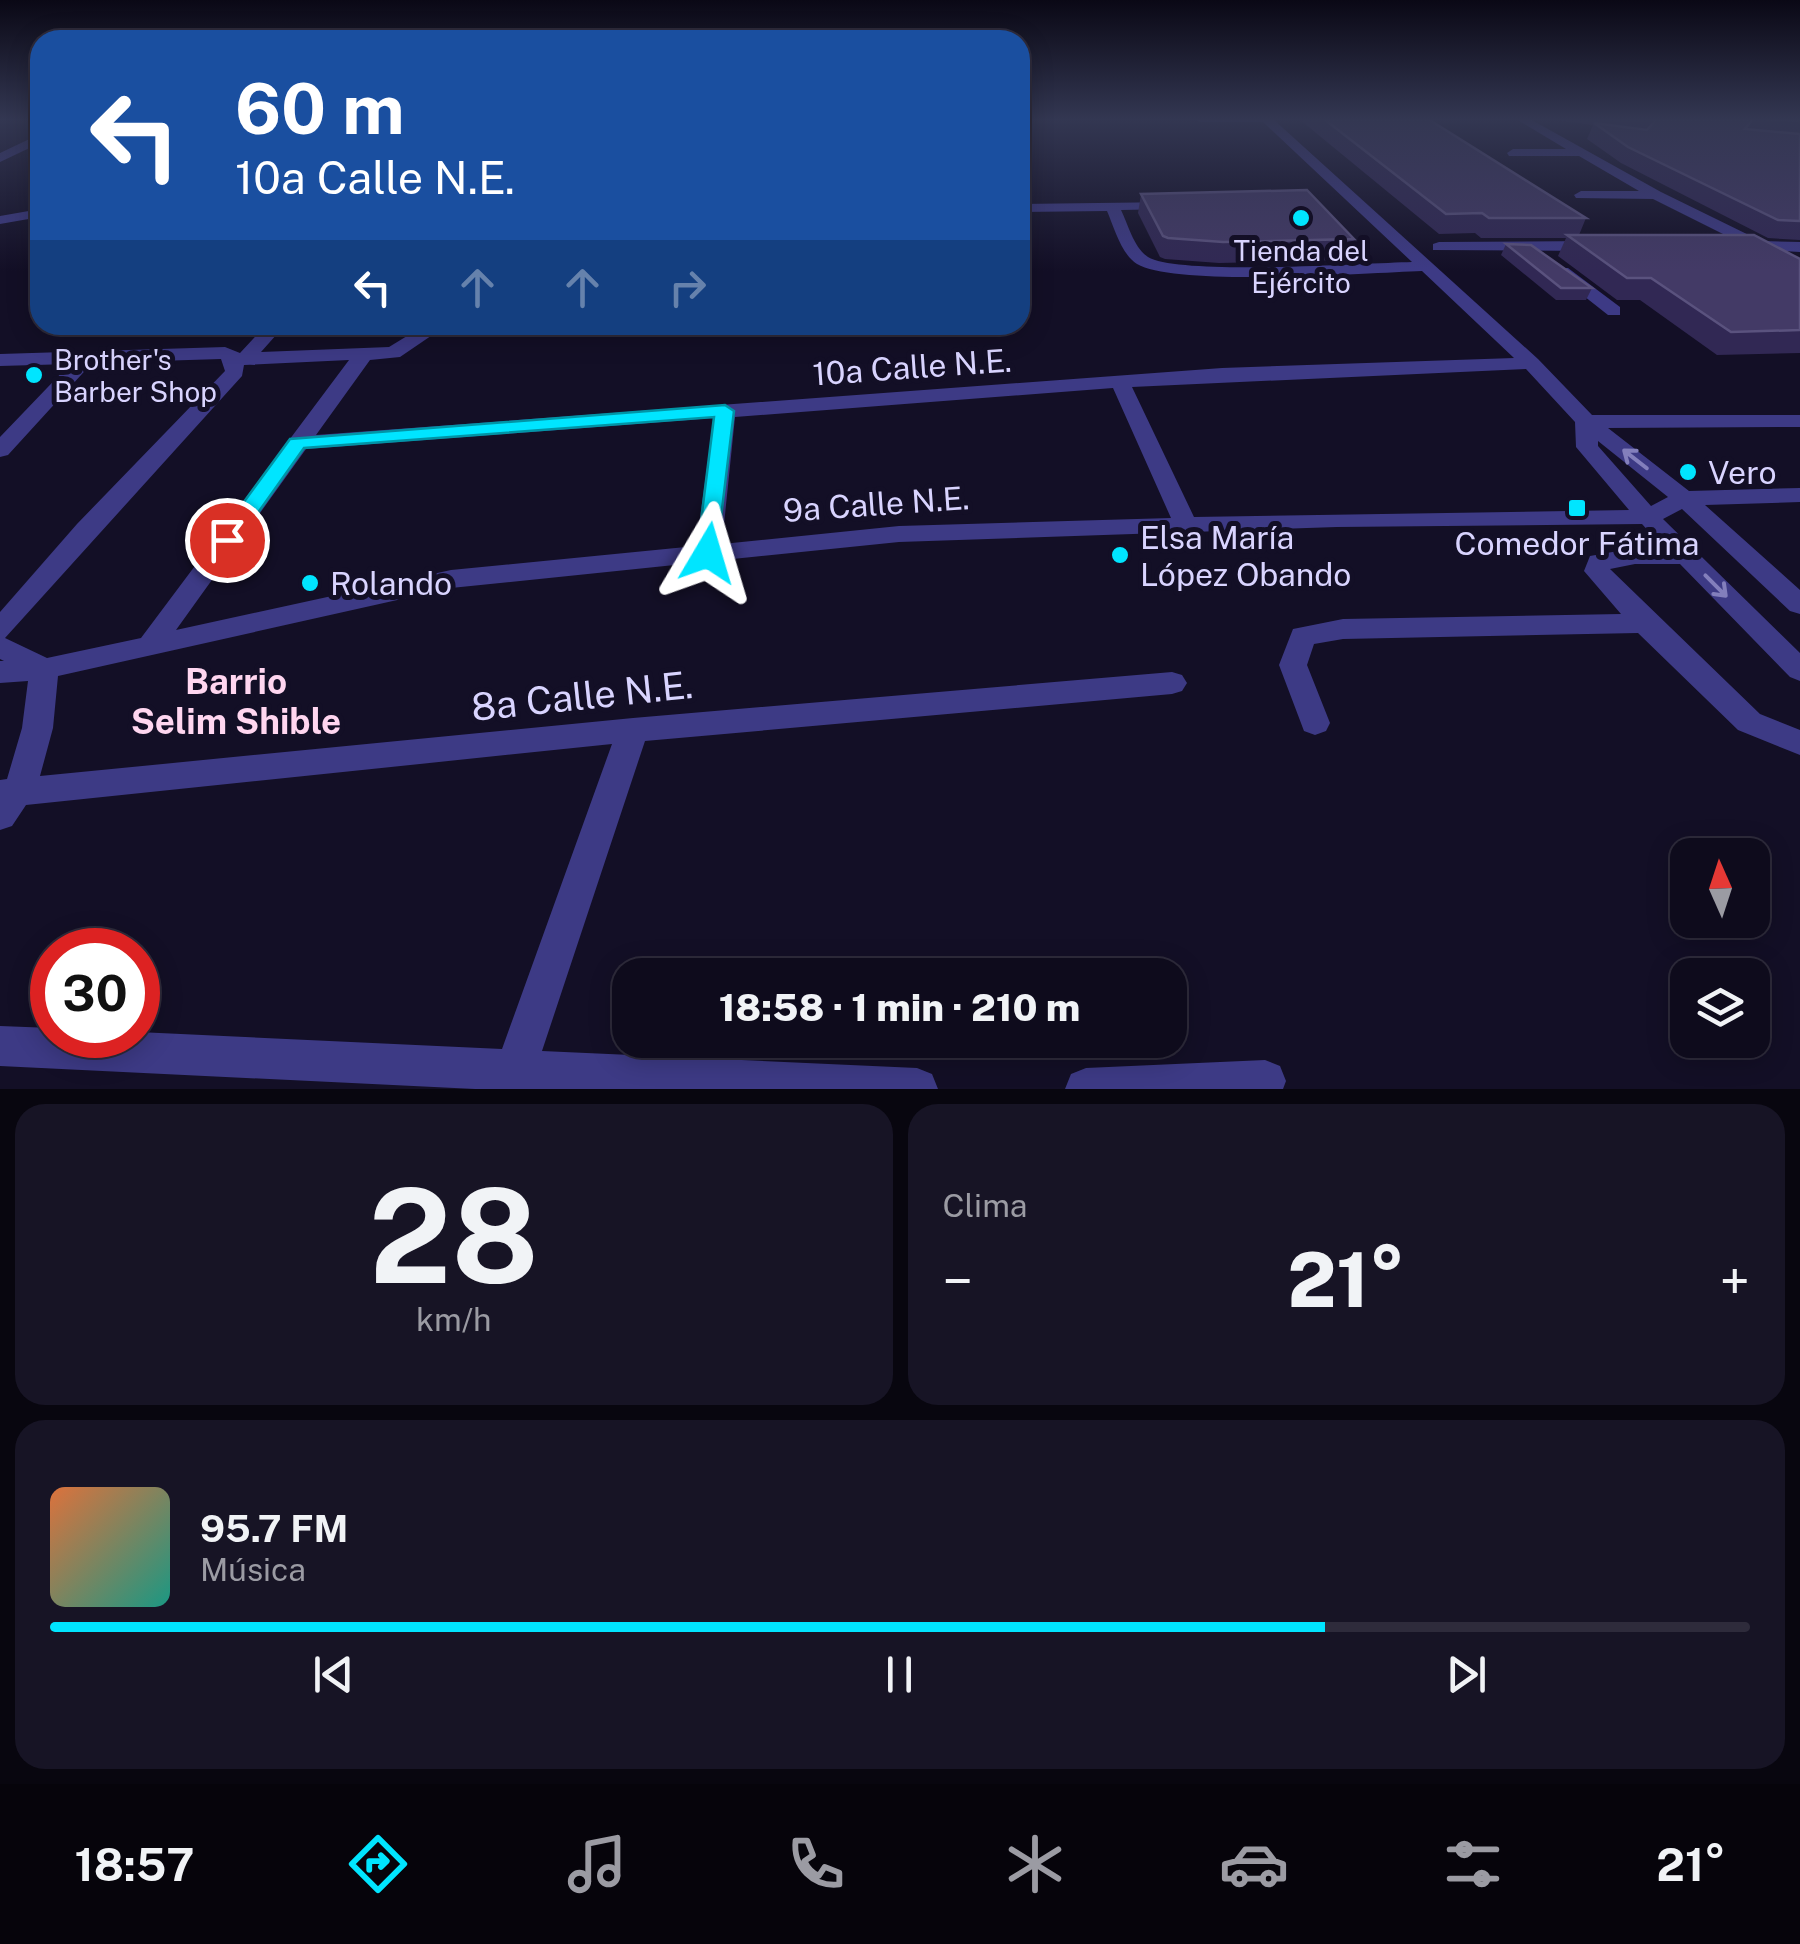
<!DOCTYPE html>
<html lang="es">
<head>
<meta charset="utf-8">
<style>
	:root { --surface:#0e0b1c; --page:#171425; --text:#f1f3f6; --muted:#9b9ba3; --line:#2e2b3b; --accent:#00e5ff }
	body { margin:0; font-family:"Public Sans",sans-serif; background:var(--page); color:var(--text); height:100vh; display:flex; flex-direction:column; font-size:38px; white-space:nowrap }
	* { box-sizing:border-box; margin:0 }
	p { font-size:32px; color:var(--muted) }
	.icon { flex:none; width:55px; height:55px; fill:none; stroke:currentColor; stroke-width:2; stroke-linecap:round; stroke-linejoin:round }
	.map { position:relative; height:1089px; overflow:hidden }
	.details { display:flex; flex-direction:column; gap:15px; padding:15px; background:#08060f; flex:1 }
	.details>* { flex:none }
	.top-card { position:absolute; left:30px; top:30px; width:1000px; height:305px; border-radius:30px; box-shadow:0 5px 25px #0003,0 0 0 2px var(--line); background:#1a4fa0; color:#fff; overflow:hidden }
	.needle { width:65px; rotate:357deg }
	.buttons { position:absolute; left:1670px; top:838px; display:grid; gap:20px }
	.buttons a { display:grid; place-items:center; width:100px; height:100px; border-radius:20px; background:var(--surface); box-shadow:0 5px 25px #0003,0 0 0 2px var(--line); font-size:50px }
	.speed { position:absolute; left:30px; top:928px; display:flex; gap:20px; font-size:50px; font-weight:700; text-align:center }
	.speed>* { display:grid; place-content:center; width:130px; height:130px; border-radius:50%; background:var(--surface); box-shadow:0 5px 25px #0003,0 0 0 2px var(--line); line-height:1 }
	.speed .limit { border:15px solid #d22; background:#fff; color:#111 }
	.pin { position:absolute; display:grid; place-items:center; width:85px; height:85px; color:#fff; margin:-42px; border:5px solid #fff; border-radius:50%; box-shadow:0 2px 10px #0007 }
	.me { position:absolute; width:110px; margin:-55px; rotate:7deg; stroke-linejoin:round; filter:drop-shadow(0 0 8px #0008) }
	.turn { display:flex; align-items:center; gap:35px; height:210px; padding:0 40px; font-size:45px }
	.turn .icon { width:130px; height:130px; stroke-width:2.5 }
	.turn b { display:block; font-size:70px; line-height:85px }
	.lanes { display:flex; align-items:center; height:95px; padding:0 40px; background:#0003; justify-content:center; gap:50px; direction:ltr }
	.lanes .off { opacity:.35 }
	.big { font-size:75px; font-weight:800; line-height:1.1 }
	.details .card { flex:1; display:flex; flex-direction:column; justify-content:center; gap:15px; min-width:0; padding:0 35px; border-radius:30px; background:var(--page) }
	.details .dial { align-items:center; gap:0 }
	.dial b { font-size:130px; line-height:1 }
	.song { display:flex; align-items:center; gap:30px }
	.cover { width:120px; height:120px; border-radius:15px; background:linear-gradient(135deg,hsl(20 70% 55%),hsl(170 70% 35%)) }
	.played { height:10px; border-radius:5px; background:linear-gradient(90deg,var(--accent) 75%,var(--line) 75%) }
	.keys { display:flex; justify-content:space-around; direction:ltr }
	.heat { display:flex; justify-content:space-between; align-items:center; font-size:55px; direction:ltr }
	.details .tiles { flex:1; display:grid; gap:15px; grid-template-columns:1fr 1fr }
	.card:last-child { grid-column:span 2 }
	.trip { position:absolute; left:612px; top:958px; width:575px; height:100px; border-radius:30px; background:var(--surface); box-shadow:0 5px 25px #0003,0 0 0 2px var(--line); font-weight:800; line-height:100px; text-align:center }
	.tab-bar { display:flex; height:160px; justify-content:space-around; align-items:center; background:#06040b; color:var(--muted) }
	.tab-bar .icon { width:70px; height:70px }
	.tab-bar .selected { color:var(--accent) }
	.tab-bar b { font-size:45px; color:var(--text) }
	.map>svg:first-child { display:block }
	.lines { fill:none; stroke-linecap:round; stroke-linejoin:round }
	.minor { fill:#3d3a85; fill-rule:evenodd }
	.wall { fill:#312854 }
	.building { fill:#433a66; stroke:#5a527e; stroke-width:2.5 }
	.oneway { stroke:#837fbc }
	.route { fill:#00e5ff; stroke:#0095a6; stroke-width:2.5 }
	.poi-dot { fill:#00e5ff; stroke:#130f26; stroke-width:4 }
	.labels { text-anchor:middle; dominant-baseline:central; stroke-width:10; stroke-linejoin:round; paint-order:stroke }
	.far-poi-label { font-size:28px; fill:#d9d4ff; stroke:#130f26 }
	.street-label { font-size:32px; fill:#d9d4ff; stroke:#130f26 }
	.poi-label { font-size:32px; fill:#d9d4ff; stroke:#130f26; text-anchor:start }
	.neighbourhood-label { font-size:35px; font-weight:bold; fill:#ffd6f0; stroke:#130f26 }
	.near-street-label { font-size:38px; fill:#d9d4ff; stroke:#130f26 }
</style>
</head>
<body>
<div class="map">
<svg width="1800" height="1089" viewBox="0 0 1800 1089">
	<rect width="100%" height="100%" fill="#130f26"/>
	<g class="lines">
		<!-- minor -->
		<path class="minor" d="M 1194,119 L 1273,119 L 1538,359 L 1592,415 L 1800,415 L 1800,427 L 1608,428 L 1689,491 L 1800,488 L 1800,502 L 1705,505 L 1800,590 L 1800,614 L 1790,611 L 1682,509 L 1663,519 L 1800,653 L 1800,681 L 1790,677 L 1680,564 L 1635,564 L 1610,569 L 1760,714 L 1800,730 L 1800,755 L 1738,730 L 1638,633 L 1343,639 L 1314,644 L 1307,665 L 1330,723 L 1326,731 L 1315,735 L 1304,731 L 1279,665 L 1293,629 L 1343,619 L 1621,614 L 1584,571 L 1590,556 L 1635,548 L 1664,548 L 1642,524 L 1337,527 L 899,542 L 451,588 L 58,676 L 53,728 L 40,776 L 633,718 L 1172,672 L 1182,675 L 1187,683 L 1182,691 L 1172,694 L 645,741 L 542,1051 L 917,1068 L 932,1074 L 938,1089 L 475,1089 L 0,1066 L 0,1026 L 52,1028 L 52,1035 L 138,1035 L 138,1032 L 502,1049 L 612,744 L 26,805 L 12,826 L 0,830 L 0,780 L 7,779 L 22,728 L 28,681 L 0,683 L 0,661 L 4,661 L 0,659 L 0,612 L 77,524 L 225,371 L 221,359 L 92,363 L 8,455 L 0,457 L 0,437 L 70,364 L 0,366 L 0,354 L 225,347 L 240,353 L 266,325 L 285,325 L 261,352 L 389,347 L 425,325 L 447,325 L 400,357 L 370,360 L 316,435 L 1222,368 L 1514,358 L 1422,271 C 1368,273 1176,287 1137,264 C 1121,254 1114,227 1107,211 L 1020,212 L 1020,204 L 1175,202 L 1175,208 L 1170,209 L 1121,210 C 1128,224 1134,248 1148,257 C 1180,276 1366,263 1412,262 L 1263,122 L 1200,122 ZM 349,360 L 141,638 L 47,658 L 5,638 L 242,376 L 244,365 ZM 1526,369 L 1575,422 L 1576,447 L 1629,510 L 1194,517 L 1132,387 ZM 1113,388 L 1171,518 L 899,526 L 722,544 L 735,417 ZM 714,418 L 696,546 L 451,570 L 176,630 L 306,449 ZM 1598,441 L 1668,497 L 1651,506 L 1598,446 Z
			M 1516,119 L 1530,119 L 1661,192 L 1761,241 L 1800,242 L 1800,252 L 1782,251 L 1800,260 L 1800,271 L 1755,250 L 1739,248 L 1739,242 L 1653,199 L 1576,198 L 1574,195 L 1581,191 L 1639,191 L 1579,156 L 1509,156 L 1507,153 L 1513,149 L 1566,149 Z
			M 40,134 L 40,143 L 0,162 L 0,153 Z
			M 40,209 L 40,217 L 0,224 L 0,216 Z
			M 1439,242 L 1595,241 L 1603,246 L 1595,251 L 1433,250 L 1433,244 Z
			M 1556,268 L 1568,268 L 1620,307 L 1620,315 L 1608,315 L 1556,274 Z
			M 1265,1060 L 1280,1066 L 1286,1081 L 1283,1089 L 1065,1089 L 1071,1074 L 1086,1068 Z"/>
	</g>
	<!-- wall -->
	<path class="wall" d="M 1299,119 L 1428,119 L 1586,218 L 1579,235 L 1800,259 L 1800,353 L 1717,355 L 1640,300 L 1617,300 L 1558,256 L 1566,238 L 1481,238 L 1475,233 L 1439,234 Z
		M 1560,119 L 1800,119 L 1800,240 L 1768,238 L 1621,163 L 1587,139 L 1593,125 L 1563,121 Z
		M 1141,194 L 1354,239 L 1348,260 L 1219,263 L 1165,259 L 1160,257 L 1138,213 Z
		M 1506,244 L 1592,288 L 1586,300 L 1556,300 L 1501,255 Z"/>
	<!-- building -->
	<path class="building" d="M 1324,119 L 1428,119 L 1586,218 L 1489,218 L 1482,213 L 1446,214 Z
		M 1653,119 L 1753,119 L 1745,129 L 1800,134 L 1800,221 L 1778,220 L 1628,147 L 1594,123 L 1647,130 L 1654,122 Z
		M 1765,119 L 1800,119 L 1800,121 Z
		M 1307,190 L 1354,239 L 1223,242 L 1168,238 L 1163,236 L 1141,194 Z
		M 1567,235 L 1754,235 L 1800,259 L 1800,330 L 1731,332 L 1651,278 L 1627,278 Z
		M 1506,244 L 1531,245 L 1592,288 L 1561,288 Z"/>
	<!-- one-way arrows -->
	<defs><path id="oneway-shaft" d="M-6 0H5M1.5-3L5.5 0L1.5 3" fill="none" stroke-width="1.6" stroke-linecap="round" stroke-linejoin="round" transform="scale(2.5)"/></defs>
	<g class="oneway">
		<use href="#oneway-shaft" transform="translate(1635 459) rotate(-142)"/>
		<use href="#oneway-shaft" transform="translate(1716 586) rotate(45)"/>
	</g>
	<!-- sky -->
	<linearGradient id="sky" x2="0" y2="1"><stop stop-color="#0a0815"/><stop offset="0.44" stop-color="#333752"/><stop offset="1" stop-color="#333752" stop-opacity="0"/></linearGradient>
	<rect width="1800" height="271" fill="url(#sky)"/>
	<!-- route -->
	<path class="route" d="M 725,405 L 734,411 L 716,558 L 708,560 L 697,553 L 714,417 L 304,448 L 235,545 L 227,547 L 216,540 L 290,439 Z"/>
	<!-- markers -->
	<g class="poi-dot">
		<circle cx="1301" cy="218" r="10"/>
		<circle cx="34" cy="375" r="10"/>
		<circle cx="1688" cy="472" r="10"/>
		<rect x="1567" y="498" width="20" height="20" rx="5"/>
		<circle cx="1120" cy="555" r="10"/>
		<circle cx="310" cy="583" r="10"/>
	</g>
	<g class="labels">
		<!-- far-poi labels -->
		<g class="far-poi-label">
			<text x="1301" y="250">Tienda del<tspan x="1301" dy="32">Ejército</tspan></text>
			<text x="54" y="359" text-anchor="start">Brother's<tspan x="54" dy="32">Barber Shop</tspan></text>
		</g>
		<!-- street labels -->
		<g class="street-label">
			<text transform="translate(912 367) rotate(-4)">10a Calle N.E.</text>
			<text transform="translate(876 504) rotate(-4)">9a Calle N.E.</text>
		</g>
		<!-- poi labels -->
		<g class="poi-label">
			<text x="1708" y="472">Vero</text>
			<text x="1140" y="537">Elsa María<tspan x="1140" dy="37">López Obando</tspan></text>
			<text x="1577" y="543" text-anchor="middle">Comedor Fátima</text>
			<text x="330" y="583">Rolando</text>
		</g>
		<!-- neighbourhood labels -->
		<g class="neighbourhood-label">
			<text x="236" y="681">Barrio<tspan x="236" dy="40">Selim Shible</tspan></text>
		</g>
		<!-- near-street labels -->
		<g class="near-street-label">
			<text transform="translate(582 696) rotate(-6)">8a Calle N.E.</text>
		</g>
	</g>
</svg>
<div class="buttons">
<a><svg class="needle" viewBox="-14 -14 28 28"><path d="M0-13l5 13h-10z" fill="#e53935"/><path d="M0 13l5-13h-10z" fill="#9b9ba3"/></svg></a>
<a><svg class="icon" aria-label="layers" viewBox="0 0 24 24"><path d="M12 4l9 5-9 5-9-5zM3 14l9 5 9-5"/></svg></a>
</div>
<div class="speed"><div class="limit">30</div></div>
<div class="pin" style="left:227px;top:540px;background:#d93025"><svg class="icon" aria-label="arrive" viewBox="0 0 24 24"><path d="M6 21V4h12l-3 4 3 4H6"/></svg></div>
<svg class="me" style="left:708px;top:553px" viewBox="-20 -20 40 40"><path d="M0-17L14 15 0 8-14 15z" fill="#00e5ff" stroke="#fff" stroke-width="4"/></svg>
<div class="trip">18:58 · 1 min · 210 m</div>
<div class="top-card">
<div class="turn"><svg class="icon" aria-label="left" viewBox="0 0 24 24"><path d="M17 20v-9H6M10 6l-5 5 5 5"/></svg><div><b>60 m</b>10a Calle N.E.</div></div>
<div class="lanes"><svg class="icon" aria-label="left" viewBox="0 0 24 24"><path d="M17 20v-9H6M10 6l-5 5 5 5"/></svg><svg class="icon off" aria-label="ahead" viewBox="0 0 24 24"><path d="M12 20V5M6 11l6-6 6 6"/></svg><svg class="icon off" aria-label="ahead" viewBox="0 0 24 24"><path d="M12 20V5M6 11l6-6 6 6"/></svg><svg class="icon off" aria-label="right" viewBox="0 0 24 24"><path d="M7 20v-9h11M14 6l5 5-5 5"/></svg></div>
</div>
</div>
<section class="details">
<div class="tiles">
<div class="card dial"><b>28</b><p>km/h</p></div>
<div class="card"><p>Clima</p>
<div class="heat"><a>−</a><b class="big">21°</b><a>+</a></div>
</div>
<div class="card">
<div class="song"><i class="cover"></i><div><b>95.7 FM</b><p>Música</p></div></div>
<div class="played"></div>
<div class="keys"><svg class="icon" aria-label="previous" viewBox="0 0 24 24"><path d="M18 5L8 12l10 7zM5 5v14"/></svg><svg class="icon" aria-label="pause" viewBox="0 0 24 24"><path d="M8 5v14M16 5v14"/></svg><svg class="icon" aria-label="next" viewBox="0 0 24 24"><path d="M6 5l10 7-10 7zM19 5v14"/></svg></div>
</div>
</div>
</section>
<nav class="tab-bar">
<b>18:57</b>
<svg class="icon selected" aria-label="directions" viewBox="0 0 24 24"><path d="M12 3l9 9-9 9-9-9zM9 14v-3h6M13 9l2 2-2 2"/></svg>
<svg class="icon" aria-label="music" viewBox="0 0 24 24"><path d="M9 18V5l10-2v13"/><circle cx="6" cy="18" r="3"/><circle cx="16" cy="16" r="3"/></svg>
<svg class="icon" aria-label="phone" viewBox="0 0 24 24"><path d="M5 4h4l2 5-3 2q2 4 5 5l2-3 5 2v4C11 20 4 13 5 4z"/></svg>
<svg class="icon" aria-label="climate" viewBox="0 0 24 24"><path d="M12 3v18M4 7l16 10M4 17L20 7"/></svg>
<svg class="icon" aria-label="car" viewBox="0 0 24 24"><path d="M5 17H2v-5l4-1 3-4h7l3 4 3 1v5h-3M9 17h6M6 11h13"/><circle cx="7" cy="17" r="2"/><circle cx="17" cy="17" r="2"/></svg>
<svg class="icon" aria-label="filters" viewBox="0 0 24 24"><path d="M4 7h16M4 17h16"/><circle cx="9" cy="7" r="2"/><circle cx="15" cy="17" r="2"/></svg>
<b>21°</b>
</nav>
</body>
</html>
